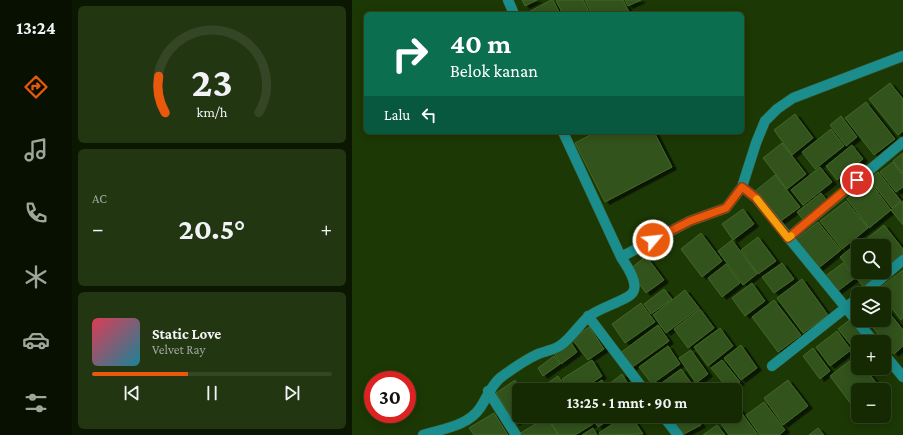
<!DOCTYPE html>
<html lang="id">
<head>
<meta charset="utf-8">
<style>
	:root { --surface:#152a03; --page:#223612; --text:#f1f3f6; --muted:#9da79a; --line:#344625; --accent:#ea580c }
	body { margin:0; font-family:"Crimson Pro",serif; background:var(--page); color:var(--text); height:100vh; display:flex; flex-direction:column; font-size:15px; white-space:nowrap }
	* { box-sizing:border-box; margin:0 }
	p { font-size:13px; color:var(--muted) }
	.icon { flex:none; width:22px; height:22px; fill:none; stroke:currentColor; stroke-width:2; stroke-linecap:round; stroke-linejoin:round }
	.map { position:relative; flex:1; overflow:hidden }
	.sheet { display:flex; flex-direction:column; gap:6px; padding:6px; background:#0c1702; width:280px }
	.sheet>* { flex:none }
	.banner { position:absolute; left:12px; top:12px; width:380px; height:122px; border-radius:6px; box-shadow:0 2px 10px #0003,0 0 0 1px var(--line); background:#0b6e4f; color:#fff; overflow:hidden }
	.fabs { position:absolute; left:499px; top:239px; display:grid; gap:8px }
	.fabs a { display:grid; place-items:center; width:40px; height:40px; border-radius:6px; background:var(--surface); box-shadow:0 2px 10px #0003,0 0 0 1px var(--line); font-size:20px }
	.speed { position:absolute; left:12px; top:371px; display:flex; gap:8px; font-size:20px; font-weight:700; text-align:center }
	.speed>* { display:grid; place-content:center; width:52px; height:52px; border-radius:50%; background:var(--surface); box-shadow:0 2px 10px #0003,0 0 0 1px var(--line); line-height:1 }
	.speed .limit { border:6px solid #d22; background:#fff; color:#111 }
	.pin { position:absolute; display:grid; place-items:center; width:34px; height:34px; color:#fff; margin:-17px; border:2px solid #fff; border-radius:50%; box-shadow:0 1px 4px #0007 }
	.me { position:absolute; width:44px; margin:-22px; rotate:62deg; stroke-linejoin:round; filter:drop-shadow(0 0 3px #0008) }
	.turn { display:flex; align-items:center; gap:14px; height:84px; padding:0 20px; font-size:18px }
	.turn .icon { width:52px; height:52px; stroke-width:2.5 }
	.turn b { display:block; font-size:28px; line-height:34px }
	.then { display:flex; align-items:center; height:38px; padding:0 20px; background:#0003; gap:8px; font-size:15px }
	.big { font-size:30px; font-weight:700; line-height:1.1 }
	.sheet .tile { flex:1; display:flex; flex-direction:column; justify-content:center; gap:6px; min-width:0; padding:0 14px; border-radius:6px; background:var(--page) }
	.sheet .dial { align-items:center; gap:0 }
	.dial svg { height:104px; overflow:visible; fill:none; stroke:var(--line); stroke-width:7; stroke-linecap:round; text-anchor:middle }
	.dial text { fill:var(--text); stroke:none }
	.song { display:flex; align-items:center; gap:12px }
	.cover { width:48px; height:48px; border-radius:6px; background:linear-gradient(135deg,hsl(350 70% 55%),hsl(190 70% 35%)) }
	.played { height:4px; border-radius:2px; background:linear-gradient(90deg,var(--accent) 40%,var(--line) 40%) }
	.keys { display:flex; justify-content:space-around; direction:ltr }
	.heat { display:flex; justify-content:space-between; align-items:center; font-size:22px; direction:ltr }
	.trip { position:absolute; left:160px; top:383px; width:230px; height:40px; border-radius:6px; background:var(--surface); box-shadow:0 2px 10px #0003,0 0 0 1px var(--line); font-weight:700; line-height:40px; text-align:center }
	main { display:flex; flex:1; min-height:0 }
	.dock { display:flex; flex-direction:column; width:72px; justify-content:space-around; align-items:center; background:#081101; color:var(--muted) }
	.dock .icon { width:28px; height:28px }
	.dock .on { color:var(--accent) }
	.dock b { font-size:18px; color:var(--text) }
	.map>svg:first-child { display:block }
	.building { fill:#33531c; stroke:#426828; filter:url(#shadow) }
	.lines { fill:none; stroke-linecap:round; stroke-linejoin:round }
	.minor-casing { stroke:#3b5625; stroke-width:11 }
	.minor { stroke:#1a8d8c; stroke-width:10 }
	.route-casing { stroke:#983908; stroke-width:10 }
	.route { stroke:#ea580c; stroke-width:7 }
	.slow { stroke:#f59e0b; stroke-width:7 }
</style>
</head>
<body>
<main>
<nav class="dock">
<b>13:24</b>
<svg class="icon on" aria-label="directions" viewBox="0 0 24 24"><path d="M12 3l9 9-9 9-9-9zM9 14v-3h6M13 9l2 2-2 2"/></svg>
<svg class="icon" aria-label="music" viewBox="0 0 24 24"><path d="M9 18V5l10-2v13"/><circle cx="6" cy="18" r="3"/><circle cx="16" cy="16" r="3"/></svg>
<svg class="icon" aria-label="phone" viewBox="0 0 24 24"><path d="M5 4h4l2 5-3 2q2 4 5 5l2-3 5 2v4C11 20 4 13 5 4z"/></svg>
<svg class="icon" aria-label="climate" viewBox="0 0 24 24"><path d="M12 3v18M4 7l16 10M4 17L20 7"/></svg>
<svg class="icon" aria-label="car" viewBox="0 0 24 24"><path d="M5 17H2v-5l4-1 3-4h7l3 4 3 1v5h-3M9 17h6M6 11h13"/><circle cx="7" cy="17" r="2"/><circle cx="17" cy="17" r="2"/></svg>
<svg class="icon" aria-label="filters" viewBox="0 0 24 24"><path d="M4 7h16M4 17h16"/><circle cx="9" cy="7" r="2"/><circle cx="15" cy="17" r="2"/></svg>
</nav>
<section class="sheet">
<div class="tile dial"><svg viewBox="0 0 100 80">
<path d="M14 69A42 42 0 1 1 86 69"/>
<path d="M14 69A42 42 0 0 1 9 41" stroke="#ea580c"/>
<text x="50" y="56" font-size="32" font-weight="700">23</text>
<text x="50" y="72" font-size="11">km/h</text>
</svg></div>
<div class="tile"><p>AC</p>
<div class="heat"><a>−</a><b class="big">20.5°</b><a>+</a></div>
</div>
<div class="tile">
<div class="song"><i class="cover"></i><div><b>Static Love</b><p>Velvet Ray</p></div></div>
<div class="played"></div>
<div class="keys"><svg class="icon" aria-label="previous" viewBox="0 0 24 24"><path d="M18 5L8 12l10 7zM5 5v14"/></svg><svg class="icon" aria-label="pause" viewBox="0 0 24 24"><path d="M8 5v14M16 5v14"/></svg><svg class="icon" aria-label="next" viewBox="0 0 24 24"><path d="M6 5l10 7-10 7zM19 5v14"/></svg></div>
</div>
</section>
<div class="map">
<svg width="551" height="435" viewBox="0 0 551 435">
	<defs>
		<filter id="shadow"><feDropShadow dx="4.5" dy="2.5" stdDeviation="0" flood-color="#0009"/></filter>
	</defs>
	<rect width="100%" height="100%" fill="#1c3804"/>
	<!-- building -->
	<path class="building" d="M 170,0 L 185,0 L 173,6 Z
		M 199,0 L 201,0 L 208,14 L 173,14 Z
		M 206,0 L 231,0 L 238,14 L 211,14 L 204,1 Z
		M 233,0 L 271,0 L 278,14 L 240,14 Z
		M 273,0 L 289,0 L 276,6 Z
		M 538,83 L 551,99 L 551,131 L 546,135 L 517,99 Z
		M 514,102 L 543,139 L 522,155 L 493,118 Z
		M 443,114 L 461,138 L 440,155 L 422,130 Z
		M 489,116 L 505,137 L 494,146 L 478,125 Z
		M 479,129 L 492,146 L 463,169 L 450,152 Z
		M 244,132 L 302,132 L 320,167 L 253,202 L 223,143 Z
		M 430,143 L 454,174 L 435,189 L 411,158 Z
		M 500,145 L 511,159 L 485,180 L 474,166 Z
		M 551,153 L 551,174 L 541,161 Z
		M 541,162 L 551,176 L 551,187 L 544,192 L 528,172 Z
		M 468,167 L 480,182 L 451,205 L 439,190 Z
		M 526,172 L 549,201 L 540,208 L 517,179 Z
		M 423,175 L 448,207 L 426,223 L 402,192 Z
		M 517,181 L 539,210 L 517,228 L 495,199 Z
		M 469,193 L 477,203 L 453,222 L 445,212 Z
		M 494,201 L 516,228 L 490,249 L 468,221 Z
		M 551,201 L 551,225 L 539,210 Z
		M 391,209 L 402,224 L 381,240 L 370,224 Z
		M 466,222 L 489,250 L 464,270 L 442,241 Z
		M 532,225 L 551,249 L 551,256 L 534,269 L 532,266 L 532,246 L 516,246 L 512,241 Z
		M 349,233 L 370,261 L 350,277 L 329,249 Z
		M 406,237 L 424,261 L 406,274 L 389,250 Z
		M 510,239 L 515,246 L 506,246 L 506,272 L 532,272 L 532,268 L 534,271 L 513,289 L 488,257 Z
		M 380,240 L 405,274 L 391,285 L 366,251 Z
		M 294,256 L 312,280 L 294,293 L 277,270 Z
		M 430,263 L 442,279 L 422,293 L 410,277 Z
		M 491,263 L 503,278 L 483,293 L 472,277 Z
		M 374,264 L 388,283 L 370,297 L 356,278 Z
		M 551,270 L 551,318 L 549,320 L 532,298 L 532,294 L 529,294 L 525,290 Z
		M 450,279 L 476,315 L 451,333 L 425,298 Z
		M 400,283 L 413,301 L 393,316 L 380,298 Z
		M 312,289 L 320,299 L 299,314 L 292,304 Z
		M 333,290 L 347,308 L 314,333 L 301,315 Z
		M 422,300 L 449,335 L 426,352 L 400,317 Z
		M 289,303 L 303,322 L 273,343 L 260,324 Z
		M 532,306 L 551,330 L 551,346 L 542,354 L 515,320 L 532,320 Z
		M 348,309 L 362,328 L 336,348 L 322,329 Z
		M 500,318 L 518,342 L 506,342 L 506,354 L 486,329 Z
		M 306,325 L 317,341 L 279,368 L 268,353 Z
		M 237,327 L 252,349 L 236,360 L 220,339 Z
		M 368,328 L 381,346 L 356,366 L 342,347 Z
		M 485,331 L 499,350 L 478,366 L 464,347 Z
		M 218,341 L 225,352 L 209,364 L 202,353 Z
		M 389,345 L 405,368 L 389,380 L 372,358 Z
		M 316,346 L 328,364 L 300,384 L 287,367 Z
		M 461,348 L 478,371 L 468,379 L 451,356 Z
		M 339,350 L 356,374 L 344,383 L 327,358 Z
		M 202,356 L 208,364 L 191,376 L 186,368 Z
		M 504,356 L 506,359 L 506,368 L 513,368 L 525,384 L 517,390 L 506,390 L 506,398 L 499,404 L 478,376 Z
		M 240,360 L 250,376 L 229,390 L 216,390 L 210,379 Z
		M 370,360 L 388,382 L 377,390 L 359,368 Z
		M 329,369 L 343,388 L 340,390 L 300,390 Z
		M 270,374 L 280,390 L 261,390 L 257,384 Z
		M 206,376 L 215,390 L 185,390 Z
		M 163,380 L 169,390 L 167,390 L 167,416 L 173,416 L 163,423 L 144,393 Z
		M 250,380 L 256,390 L 234,390 Z
		M 436,380 L 456,406 L 431,425 L 412,398 Z
		M 412,402 L 433,430 L 427,435 L 408,435 L 394,415 Z
		M 383,404 L 406,435 L 377,435 L 365,418 L 367,416 L 383,416 Z
		M 142,413 L 156,435 L 122,435 L 117,428 Z
		M 195,416 L 236,416 L 241,424 L 223,435 L 207,435 Z
		M 239,416 L 263,416 L 246,427 Z
		M 273,416 L 279,416 L 291,434 L 248,435 L 247,433 Z
		M 322,416 L 343,416 L 349,425 L 330,435 L 319,418 Z
		M 195,417 L 206,435 L 167,435 L 167,434 Z
		M 365,425 L 373,435 L 351,435 Z
		M 241,428 L 245,435 L 230,435 Z
		M 466,428 L 472,435 L 457,435 Z"/>
	<g class="lines">
		<defs>
			<path id="minor" d="M 156,0 L 162,14
				M 211,132 L 269,257
				M 390,187 L 404,198 L 522,342
				M 436,238 L 551,142
				M 511,294 L 551,260
				M 236,316 L 292,390
				M 532,354 L 551,377
				M 420,366 L 506,298
				M 136,391 L 164,435
				M 311,416 L 326,435
				M 71,435 C 90,429 116,426 128,408 C 135,398 138,387 148,378 C 160,369 173,360 186,354 C 194,351 202,350 209,345 C 219,338 227,325 236,317 C 246,308 277,300 281,292 C 287,282 274,265 269,257 L 338,221 L 374,208 L 390,187 L 404,143 L 413,121 L 425,109 L 441,98 L 551,56"/>
		</defs>
		<!-- minor casing -->
		<use href="#minor" class="minor-casing"/>
		<!-- minor -->
		<use href="#minor" class="minor"/>
	</g>
	<g class="lines">
		<defs>
			<path id="route" d="M 301,240 L 338,221 L 374,208 L 390,187 L 404,198 L 436,238 L 505,180"/>
		</defs>
		<!-- route casing -->
		<use href="#route" class="route-casing"/>
		<!-- route -->
		<use href="#route" class="route"/>
		<!-- slow -->
		<path class="slow" d="M 405,199 L 436,238 L 439,236"/>
	</g>
</svg>
<div class="fabs">
<a><svg class="icon" aria-label="search" viewBox="0 0 24 24"><circle cx="10" cy="10" r="6"/><path d="M15 15l6 6"/></svg></a>
<a><svg class="icon" aria-label="layers" viewBox="0 0 24 24"><path d="M12 4l9 5-9 5-9-5zM3 14l9 5 9-5"/></svg></a>
<a>+</a>
<a>−</a>
</div>
<div class="speed"><div class="limit">30</div></div>
<div class="pin" style="left:505px;top:180px;background:#d93025"><svg class="icon" aria-label="arrive" viewBox="0 0 24 24"><path d="M6 21V4h12l-3 4 3 4H6"/></svg></div>
<svg class="me" style="left:301px;top:240px" viewBox="-20 -20 40 40"><circle r="17" fill="#ea580c" stroke="#fff" stroke-width="3"/><path d="M0-11L8 9 0 5-8 9z" fill="#fff"/></svg>
<div class="trip">13:25 · 1 mnt · 90 m</div>
<div class="banner">
<div class="turn"><svg class="icon" aria-label="right" viewBox="0 0 24 24"><path d="M7 20v-9h11M14 6l5 5-5 5"/></svg><div><b>40 m</b>Belok kanan</div></div>
<div class="then">Lalu<svg class="icon" aria-label="left" viewBox="0 0 24 24"><path d="M17 20v-9H6M10 6l-5 5 5 5"/></svg></div>
</div>
</div>
</main>
</body>
</html>
